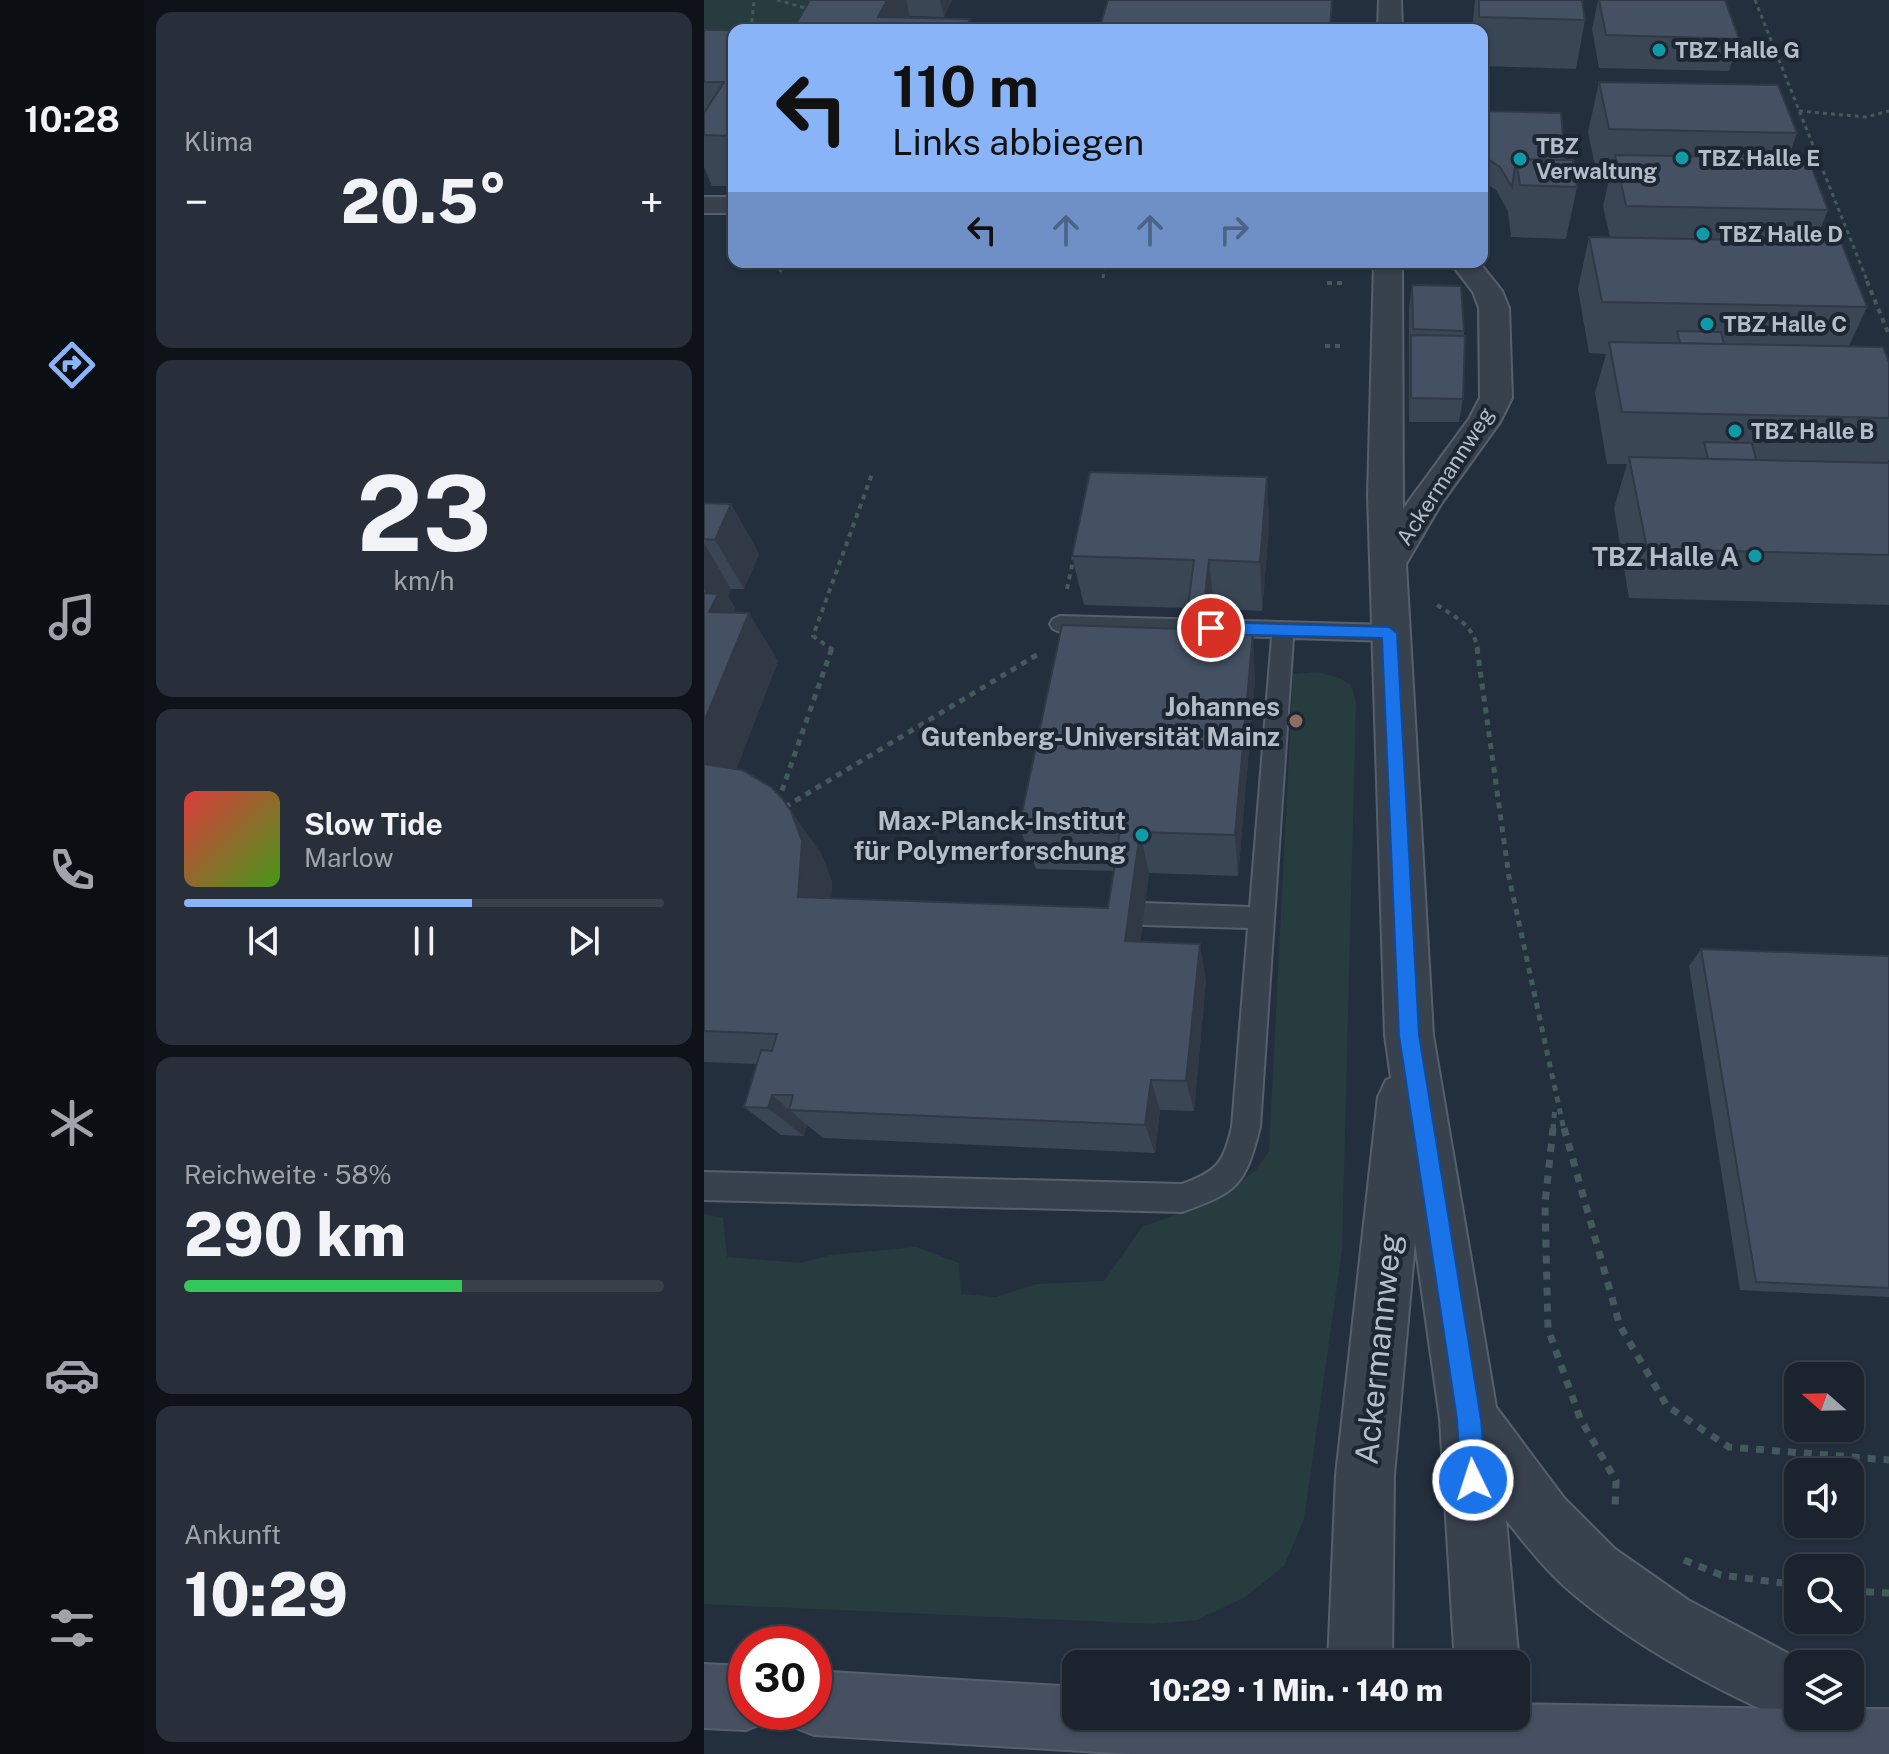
<!DOCTYPE html>
<html lang="de">
<head>
<meta charset="utf-8">
<style>
	:root { --surface:#1b232e; --page:#282f3a; --text:#f1f3f6; --muted:#a0a4aa; --line:#39404a; --accent:#8ab4f8 }
	body { margin:0; font-family:"Public Sans",sans-serif; background:var(--page); color:var(--text); height:100vh; display:flex; flex-direction:column; font-size:30px; white-space:nowrap }
	* { box-sizing:border-box; margin:0 }
	p { font-size:26px; color:var(--muted) }
	.icon { flex:none; width:44px; height:44px; fill:none; stroke:currentColor; stroke-width:2; stroke-linecap:round; stroke-linejoin:round }
	.map { position:relative; flex:1; overflow:hidden }
	.side { display:flex; flex-direction:column; gap:12px; padding:12px; background:#0f1319; width:560px }
	.side>* { flex:none }
	.top-card { position:absolute; left:24px; top:24px; width:760px; height:244px; border-radius:16px; box-shadow:0 2px 6px #0004,0 0 0 2px var(--line); background:#8ab4f8; color:#111; overflow:hidden }
	.needle { width:52px; rotate:290deg }
	.controls { position:absolute; left:1080px; top:1362px; display:grid; gap:16px }
	.controls a { display:grid; place-items:center; width:80px; height:80px; border-radius:16px; background:var(--surface); box-shadow:0 2px 6px #0004,0 0 0 2px var(--line); font-size:40px }
	.speed { position:absolute; left:24px; top:1626px; display:flex; gap:16px; font-size:40px; font-weight:700; text-align:center }
	.speed>* { display:grid; place-content:center; width:104px; height:104px; border-radius:50%; background:var(--surface); box-shadow:0 2px 6px #0004,0 0 0 2px var(--line); line-height:1 }
	.speed .limit { border:12px solid #d22; background:#fff; color:#111 }
	.pin { position:absolute; display:grid; place-items:center; width:68px; height:68px; color:#fff; margin:-34px; border:4px solid #fff; border-radius:50%; box-shadow:0 2px 8px #0007 }
	.me { position:absolute; width:88px; margin:-44px; rotate:356deg; stroke-linejoin:round; filter:drop-shadow(0 0 6px #0008) }
	.turn { display:flex; align-items:center; gap:28px; height:168px; padding:0 32px; font-size:36px }
	.turn .icon { width:104px; height:104px; stroke-width:2.5 }
	.turn b { display:block; font-size:56px; line-height:68px }
	.lanes { display:flex; align-items:center; height:76px; padding:0 32px; background:#0003; justify-content:center; gap:40px; direction:ltr }
	.lanes .off { opacity:.35 }
	.big { font-size:60px; font-weight:800; line-height:1.1 }
	.side .widget { flex:1; display:flex; flex-direction:column; justify-content:center; gap:12px; min-width:0; padding:0 28px; border-radius:16px; background:var(--page) }
	.side .dial { align-items:center; gap:0 }
	.dial b { font-size:104px; line-height:1 }
	.song { display:flex; align-items:center; gap:24px }
	.cover { width:96px; height:96px; border-radius:12px; background:linear-gradient(135deg,hsl(0 70% 55%),hsl(100 70% 35%)) }
	.played { height:8px; border-radius:4px; background:linear-gradient(90deg,var(--accent) 60%,var(--line) 60%) }
	.keys { display:flex; justify-content:space-around; direction:ltr }
	.heat { display:flex; justify-content:space-between; align-items:center; font-size:44px; direction:ltr }
	.charge { height:12px; border-radius:6px; background:linear-gradient(90deg,#34c759 58%,var(--line) 0) }
	.trip { position:absolute; left:358px; top:1650px; width:468px; height:80px; border-radius:16px; background:var(--surface); box-shadow:0 2px 6px #0004,0 0 0 2px var(--line); font-weight:800; line-height:80px; text-align:center }
	main { display:flex; flex:1; min-height:0 }
	.tabs { display:flex; flex-direction:column; width:144px; justify-content:space-around; align-items:center; background:#0b0e12; color:var(--muted) }
	.tabs .icon { width:56px; height:56px }
	.tabs .selected { color:var(--accent) }
	.tabs b { font-size:36px; color:var(--text) }
	.map>svg:first-child { display:block }
	.green { fill:#263c3f }
	.lines { fill:none; stroke-linecap:round; stroke-linejoin:round }
	.lane-casing { stroke:#565f6c; stroke-width:4 }
	.street-casing { stroke:#565f6c; stroke-width:4 }
	.secondary-casing { stroke:#565f6c; stroke-width:4 }
	.path-far3 { stroke:#44595c; stroke-width:3; stroke-dasharray:4 4; stroke-linecap:butt }
	.path-far2 { stroke:#44595c; stroke-width:4; stroke-dasharray:5 5; stroke-linecap:butt }
	.path-far1 { stroke:#44595c; stroke-width:5; stroke-dasharray:6 6; stroke-linecap:butt }
	.path { stroke:#44595c; stroke-width:7; stroke-dasharray:8 8; stroke-linecap:butt }
	.lane { fill:#38414e; fill-rule:evenodd }
	.street { fill:#38414e; fill-rule:evenodd }
	.secondary { fill:#465061; fill-rule:evenodd }
	.wall { fill:#3b4654 }
	.shaded-wall { fill:#303945 }
	.building { fill:#455162; stroke:#303945; stroke-width:2 }
	.route { fill:#1a73e8; stroke:#114b97; stroke-width:2 }
	.culture-dot { fill:#0f9aa8; stroke:#1d2633; stroke-width:3 }
	.education-dot { fill:#8d6e63; stroke:#1d2633; stroke-width:3 }
	.labels { text-anchor:middle; dominant-baseline:central; stroke-width:8; stroke-linejoin:round; paint-order:stroke }
	.far-poi-label { font-size:22px; font-weight:bold; fill:#b4bcc9; stroke:#1d2633; text-anchor:start }
	.far-street-label { font-size:22px; fill:#b4bcc9; stroke:#1d2633 }
	.poi-label { font-size:26px; font-weight:bold; fill:#b4bcc9; stroke:#1d2633; text-anchor:end }
	.near-street-label { font-size:32px; fill:#b4bcc9; stroke:#1d2633 }
</style>
</head>
<body>
<main>
<nav class="tabs">
<b>10:28</b>
<svg class="icon selected" aria-label="directions" viewBox="0 0 24 24"><path d="M12 3l9 9-9 9-9-9zM9 14v-3h6M13 9l2 2-2 2"/></svg>
<svg class="icon" aria-label="music" viewBox="0 0 24 24"><path d="M9 18V5l10-2v13"/><circle cx="6" cy="18" r="3"/><circle cx="16" cy="16" r="3"/></svg>
<svg class="icon" aria-label="phone" viewBox="0 0 24 24"><path d="M5 4h4l2 5-3 2q2 4 5 5l2-3 5 2v4C11 20 4 13 5 4z"/></svg>
<svg class="icon" aria-label="climate" viewBox="0 0 24 24"><path d="M12 3v18M4 7l16 10M4 17L20 7"/></svg>
<svg class="icon" aria-label="car" viewBox="0 0 24 24"><path d="M5 17H2v-5l4-1 3-4h7l3 4 3 1v5h-3M9 17h6M6 11h13"/><circle cx="7" cy="17" r="2"/><circle cx="17" cy="17" r="2"/></svg>
<svg class="icon" aria-label="filters" viewBox="0 0 24 24"><path d="M4 7h16M4 17h16"/><circle cx="9" cy="7" r="2"/><circle cx="15" cy="17" r="2"/></svg>
</nav>
<section class="side">
<div class="widget"><p>Klima</p>
<div class="heat"><a>−</a><b class="big">20.5°</b><a>+</a></div>
</div>
<div class="widget dial"><b>23</b><p>km/h</p></div>
<div class="widget">
<div class="song"><i class="cover"></i><div><b>Slow Tide</b><p>Marlow</p></div></div>
<div class="played"></div>
<div class="keys"><svg class="icon" aria-label="previous" viewBox="0 0 24 24"><path d="M18 5L8 12l10 7zM5 5v14"/></svg><svg class="icon" aria-label="pause" viewBox="0 0 24 24"><path d="M8 5v14M16 5v14"/></svg><svg class="icon" aria-label="next" viewBox="0 0 24 24"><path d="M6 5l10 7-10 7zM19 5v14"/></svg></div>
</div>
<div class="widget"><p>Reichweite · 58%</p><b class="big">290 km</b><div class="charge"></div></div>
<div class="widget"><p>Ankunft</p><b class="big">10:29</b></div>
</section>
<div class="map">
<svg width="1185" height="1754" viewBox="0 0 1185 1754">
	<rect width="100%" height="100%" fill="#242f3e"/>
	<!-- green -->
	<path class="green" d="M 0,0 L 170,0 L 133,30 L 30,30 L 30,80 L 0,79 Z
		M 614,672 L 635,678 L 647,685 L 652,701 L 638,1250 L 600,1519 L 580,1566 L 541,1597 L 493,1620 L 450,1624 L 0,1604 L 0,1214 L 19,1218 L 23,1257 L 97,1263 L 127,1255 L 212,1247 L 255,1263 L 257,1294 L 292,1297 L 332,1284 L 400,1281 L 438,1227 L 509,1201 L 552,1170 L 565,1151 L 589,674 Z"/>
	<g class="lines">
		<defs>
			<path id="lane" d="M 356,616 L 685,625 L 692,628 L 695,633 L 692,638 L 685,641 L 589,638 L 556,1127 C 541,1186 534,1192 478,1212 L 0,1200 L 0,1172 L 478,1184 C 514,1171 519,1163 528,1127 L 544,928 L 440,925 L 431,922 L 428,914 L 431,906 L 440,903 L 546,907 L 568,637 L 356,632 L 349,629 L 346,624 L 349,619 Z"/>
			<path id="street" d="M 675,0 L 697,0 L 698,30 L 674,30 Z
				M 0,197 L 30,197 L 30,213 L 0,213 Z
				M 670,262 L 698,262 L 699,509 L 765,419 L 776,398 L 775,308 L 769,292 L 746,262 L 775,262 L 798,291 L 805,308 L 808,398 L 796,422 L 737,504 L 702,564 L 729,1035 L 792,1407 L 860,1498 L 911,1549 L 984,1600 L 1104,1664 L 1094,1664 L 1094,1716 L 1116,1716 L 1094,1725 C 1018,1694 930,1646 867,1592 C 842,1571 822,1545 802,1520 L 815,1664 L 812,1670 L 812,1664 L 751,1664 L 736,1419 L 711,1242 L 690,1475 L 688,1664 L 624,1664 L 632,1475 L 674,1097 L 682,1080 L 687,1078 L 681,1035 L 664,496 Z"/>
			<path id="secondary" d="M 0,1664 L 42,1666 L 42,1712 L 68,1712 L 65,1721 L 42,1730 L 0,1728 Z
				M 110,1671 L 372,1687 L 372,1716 L 812,1716 L 812,1704 L 1094,1709 L 1094,1716 L 1146,1716 L 1146,1709 L 1185,1709 L 1185,1754 L 428,1754 L 110,1735 L 87,1726 L 82,1712 L 110,1712 Z"/>
		</defs>
		<!-- lane casing -->
		<use href="#lane" class="lane-casing"/>
		<!-- street casing -->
		<use href="#street" class="street-casing"/>
		<!-- secondary casing -->
		<use href="#secondary" class="secondary-casing"/>
		<!-- path-far3 -->
		<path class="path-far3" d="M 73,0 L 105,9
			M 1051,0 L 1164,283
			M 261,28 L 276,30
			M 47,30 L 50,0
			M 1095,111 L 1162,117 L 1185,111
			M 76,272 L 81,262
			M 399,278 L 402,262"/>
		<!-- path-far2 -->
		<path class="path-far2" d="M 1163,281 L 1185,335
			M 623,283 L 642,283
			M 621,346 L 640,346
			M 363,589 L 370,556
			M 733,605 C 752,617 770,626 774,650
			M 129,650 L 109,636 L 168,474"/>
		<!-- path-far1 -->
		<path class="path-far1" d="M 773,648 L 805,877 L 860,1130
			M 74,802 L 128,648
			M 81,807 L 336,653
			M 849,1130 L 851,1106"/>
		<!-- path -->
		<path class="path" d="M 849,1128 L 841,1204 L 844,1329 L 876,1418 L 912,1481 L 911,1509
			M 860,1128 L 916,1326 L 963,1406 L 1025,1447 L 1185,1460
			M 980,1560 L 1017,1575 L 1094,1585
			M 1146,1591 L 1185,1593"/>
		<!-- lane -->
		<use href="#lane" class="lane"/>
		<!-- street -->
		<use href="#street" class="street"/>
		<!-- secondary -->
		<use href="#secondary" class="secondary"/>
	</g>
	<!-- wall -->
	<path class="wall" d="M 106,0 L 248,0 L 240,17 L 206,16 L 206,18 Z
		M 771,0 L 878,0 L 881,20 L 872,69 L 778,66 L 778,30 L 768,30 Z
		M 894,0 L 1021,0 L 1035,39 L 1025,71 L 895,68 L 888,29 Z
		M 0,30 L 30,30 L 30,186 L 8,186 L 0,167 Z
		M 895,82 L 1093,133 L 1084,158 L 1124,210 L 1111,242 L 1163,307 L 1145,346 L 1185,362 L 1185,459 L 1183,463 L 1185,463 L 1185,605 L 925,598 L 910,508 L 923,464 L 903,464 L 891,393 L 902,354 L 885,353 L 874,289 L 885,237 L 906,238 L 899,206 L 905,180 L 894,180 L 884,132 Z
		M 778,111 L 861,160 L 873,187 L 862,239 L 807,237 L 804,211 L 792,190 L 778,181 Z
		M 708,285 L 760,331 L 759,399 L 755,422 L 705,422 L 705,308 Z
		M 563,477 L 565,528 L 558,611 L 510,609 L 507,630 L 551,679 L 534,876 L 445,873 L 436,942 L 502,980 L 490,1111 L 456,1110 L 451,1153 L 119,1138 L 103,1125 L 100,1136 L 77,1135 L 40,1107 L 53,1064 L 0,1062 L 0,503 L 27,504 L 55,554 L 40,589 L 27,589 L 24,596 L 31,608 L 29,613 L 74,661 L 32,769 L 117,853 L 128,882 L 127,898 L 404,908 L 410,871 L 332,869 L 315,827 L 481,629 L 484,608 L 380,605 L 368,556 Z
		M 997,949 L 1185,956 L 1185,1297 L 1036,1290 L 985,966 Z"/>
	<!-- shaded-wall -->
	<path class="shaded-wall" d="M 183,0 L 202,0 L 208,25 L 174,17 Z
		M 236,0 L 248,0 L 240,17 Z
		M 266,19 L 268,30 L 261,30 Z
		M 563,477 L 565,528 L 558,611 L 556,562 Z
		M 27,504 L 55,554 L 40,589 L 11,540 Z
		M 0,543 L 27,589 L 24,596 L 31,608 L 28,616 L 45,613 L 74,661 L 19,805 L 0,781 L 0,722 L 5,612 L 9,603 L 0,589 Z
		M 505,560 L 510,609 L 502,677 L 497,630 Z
		M 549,632 L 551,679 L 534,876 L 531,835 Z
		M 87,811 L 117,853 L 128,882 L 125,935 L 94,897 Z
		M 436,832 L 445,873 L 432,978 L 421,941 Z
		M 496,944 L 502,980 L 490,1111 L 482,1081 Z
		M 447,1080 L 456,1110 L 451,1153 L 441,1125 Z
		M 68,1095 L 103,1125 L 100,1136 L 64,1108 Z"/>
	<!-- building -->
	<path class="building" d="M 106,0 L 183,0 L 174,17 L 266,19 L 261,30 L 88,30 Z
		M 404,0 L 628,0 L 626,30 L 395,30 Z
		M 775,0 L 878,0 L 881,20 L 775,17 Z
		M 895,0 L 1021,0 L 1035,39 L 902,35 Z
		M 0,30 L 30,30 L 30,136 L 0,135 L 0,113 L 20,82 L 0,82 Z
		M 895,82 L 1074,85 L 1093,133 L 905,129 Z
		M 778,111 L 857,113 L 861,160 L 812,159 L 808,187 L 796,167 L 778,155 Z
		M 911,155 L 1104,158 L 1124,210 L 922,206 Z
		M 812,159 L 869,160 L 873,187 L 816,185 Z
		M 885,237 L 1137,242 L 1163,307 L 898,302 Z
		M 708,285 L 757,286 L 760,331 L 709,329 Z
		M 973,331 L 1017,332 L 1020,344 L 976,343 Z
		M 707,335 L 761,336 L 759,399 L 707,398 Z
		M 905,342 L 1179,347 L 1185,362 L 1185,418 L 918,412 Z
		M 1000,442 L 1048,443 L 1052,460 L 1004,459 Z
		M 925,457 L 1185,463 L 1185,555 L 943,549 Z
		M 386,472 L 563,477 L 556,562 L 505,560 L 497,630 L 549,632 L 531,835 L 436,832 L 421,941 L 496,944 L 482,1081 L 447,1080 L 441,1125 L 85,1110 L 89,1095 L 68,1095 L 64,1108 L 40,1107 L 57,1050 L 68,1051 L 73,1034 L 0,1031 L 0,764 L 38,770 L 67,787 L 78,798 L 87,811 L 98,841 L 94,897 L 404,908 L 416,831 L 315,827 L 358,625 L 481,629 L 490,560 L 368,556 Z
		M 0,503 L 27,504 L 11,540 L 0,539 Z
		M 0,593 L 14,594 L 5,612 L 45,613 L 0,722 Z
		M 997,949 L 1185,956 L 1185,1288 L 1052,1282 Z"/>
	<!-- route -->
	<path class="route" d="M 507,622 L 685,627 L 693,633 L 715,1035 L 777,1419 L 782,1480 L 778,1489 L 769,1492 L 761,1489 L 757,1480 L 753,1419 L 695,1035 L 678,638 L 507,634 L 499,628 Z"/>
	<!-- markers -->
	<g class="culture-dot">
		<circle cx="955" cy="50" r="8"/>
		<circle cx="978" cy="158" r="8"/>
		<circle cx="816" cy="159" r="8"/>
		<circle cx="999" cy="234" r="8"/>
		<circle cx="1003" cy="324" r="8"/>
		<circle cx="1031" cy="431" r="8"/>
		<circle cx="1051" cy="556" r="8"/>
		<circle cx="438" cy="835" r="8"/>
	</g>
	<circle class="education-dot" cx="592" cy="721" r="8"/>
	<g class="labels">
		<!-- far-poi labels -->
		<g class="far-poi-label">
			<text x="971" y="50">TBZ Halle G</text>
			<text x="832" y="146">TBZ<tspan x="832" dy="25">Verwaltung</tspan></text>
			<text x="994" y="158">TBZ Halle E</text>
			<text x="1015" y="234">TBZ Halle D</text>
			<text x="1019" y="324">TBZ Halle C</text>
			<text x="1047" y="431">TBZ Halle B</text>
		</g>
		<!-- far-street labels -->
		<g class="far-street-label">
			<text transform="translate(741 476) rotate(-57)">Ackermannweg</text>
		</g>
		<!-- poi labels -->
		<g class="poi-label">
			<text x="1035" y="556">TBZ Halle A</text>
			<text x="576" y="706">Johannes<tspan x="576" dy="30">Gutenberg-Universität Mainz</tspan></text>
			<text x="422" y="820">Max-Planck-Institut<tspan x="422" dy="30">für Polymerforschung</tspan></text>
		</g>
		<!-- near-street labels -->
		<g class="near-street-label">
			<text transform="translate(674 1349) rotate(-84)">Ackermannweg</text>
		</g>
	</g>
</svg>
<div class="controls">
<a><svg class="needle" viewBox="-14 -14 28 28"><path d="M0-13l5 13h-10z" fill="#e53935"/><path d="M0 13l5-13h-10z" fill="#a0a4aa"/></svg></a>
<a><svg class="icon" aria-label="sound" viewBox="0 0 24 24"><path d="M4 9h4l5-4v14l-5-4H4zM17 9q2 3 0 6"/></svg></a>
<a><svg class="icon" aria-label="search" viewBox="0 0 24 24"><circle cx="10" cy="10" r="6"/><path d="M15 15l6 6"/></svg></a>
<a><svg class="icon" aria-label="layers" viewBox="0 0 24 24"><path d="M12 4l9 5-9 5-9-5zM3 14l9 5 9-5"/></svg></a>
</div>
<div class="speed"><div class="limit">30</div></div>
<div class="pin" style="left:507px;top:628px;background:#d93025"><svg class="icon" aria-label="arrive" viewBox="0 0 24 24"><path d="M6 21V4h12l-3 4 3 4H6"/></svg></div>
<svg class="me" style="left:769px;top:1480px" viewBox="-20 -20 40 40"><circle r="17" fill="#1a73e8" stroke="#fff" stroke-width="3"/><path d="M0-11L8 9 0 5-8 9z" fill="#fff"/></svg>
<div class="trip">10:29 · 1 Min. · 140 m</div>
<div class="top-card">
<div class="turn"><svg class="icon" aria-label="left" viewBox="0 0 24 24"><path d="M17 20v-9H6M10 6l-5 5 5 5"/></svg><div><b>110 m</b>Links abbiegen</div></div>
<div class="lanes"><svg class="icon" aria-label="left" viewBox="0 0 24 24"><path d="M17 20v-9H6M10 6l-5 5 5 5"/></svg><svg class="icon off" aria-label="ahead" viewBox="0 0 24 24"><path d="M12 20V5M6 11l6-6 6 6"/></svg><svg class="icon off" aria-label="ahead" viewBox="0 0 24 24"><path d="M12 20V5M6 11l6-6 6 6"/></svg><svg class="icon off" aria-label="right" viewBox="0 0 24 24"><path d="M7 20v-9h11M14 6l5 5-5 5"/></svg></div>
</div>
</div>
</main>
</body>
</html>
